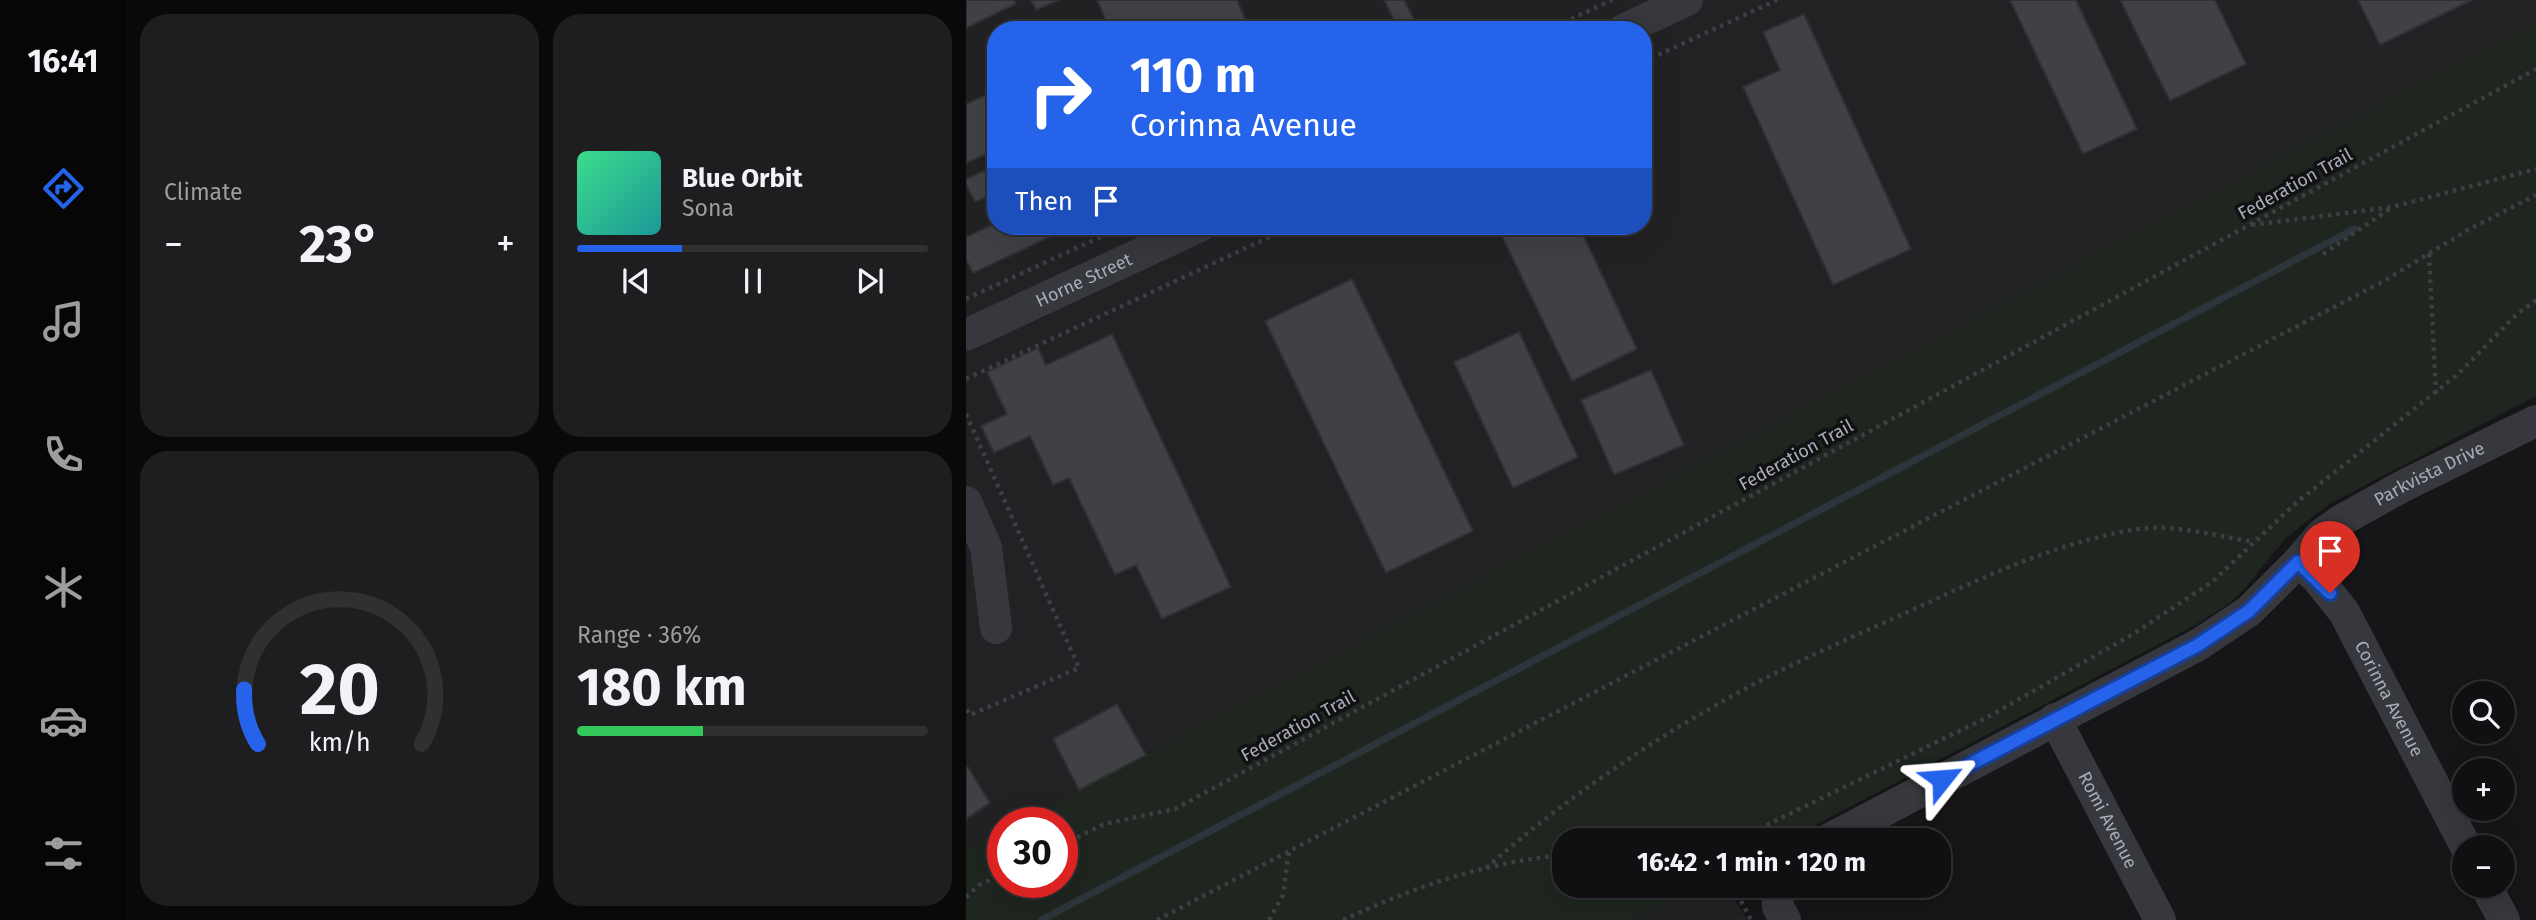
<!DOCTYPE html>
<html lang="en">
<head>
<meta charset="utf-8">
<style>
	:root { --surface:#101012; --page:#1e1e20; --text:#f1f3f6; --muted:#9c9d9f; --line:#303032; --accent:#2563eb }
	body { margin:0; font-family:"Fira Sans",sans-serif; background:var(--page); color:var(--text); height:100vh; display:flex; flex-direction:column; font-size:26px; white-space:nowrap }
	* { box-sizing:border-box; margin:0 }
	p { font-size:23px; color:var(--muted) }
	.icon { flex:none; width:38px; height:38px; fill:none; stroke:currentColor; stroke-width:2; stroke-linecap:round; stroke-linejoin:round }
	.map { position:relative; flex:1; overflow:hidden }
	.side { display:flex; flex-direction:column; gap:14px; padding:14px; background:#09090a; width:840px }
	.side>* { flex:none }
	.hud { position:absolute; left:21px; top:21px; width:665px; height:214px; border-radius:28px; box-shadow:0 7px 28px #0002,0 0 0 2px var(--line); background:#2563eb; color:#fff; overflow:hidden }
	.buttons { position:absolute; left:1486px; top:681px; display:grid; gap:14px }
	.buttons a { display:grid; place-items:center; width:63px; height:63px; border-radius:50%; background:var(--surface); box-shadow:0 7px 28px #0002,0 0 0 2px var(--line); font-size:35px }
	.speed { position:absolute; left:21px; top:807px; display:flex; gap:14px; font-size:35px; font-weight:700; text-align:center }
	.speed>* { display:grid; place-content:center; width:91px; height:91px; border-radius:50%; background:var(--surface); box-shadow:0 7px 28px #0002,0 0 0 2px var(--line); line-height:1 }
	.speed .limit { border:10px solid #d22; background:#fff; color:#111 }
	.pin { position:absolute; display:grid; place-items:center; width:60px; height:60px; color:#fff; margin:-72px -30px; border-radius:50% 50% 50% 0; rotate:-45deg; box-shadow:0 0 7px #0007 }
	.pin .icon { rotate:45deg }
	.me { position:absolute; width:77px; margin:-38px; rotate:62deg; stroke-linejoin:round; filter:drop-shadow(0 0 5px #0008) }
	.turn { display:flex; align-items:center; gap:24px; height:147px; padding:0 28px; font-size:32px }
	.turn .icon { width:91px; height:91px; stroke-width:2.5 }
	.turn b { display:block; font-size:49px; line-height:60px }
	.then { display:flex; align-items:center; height:66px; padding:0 28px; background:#0003; gap:14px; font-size:26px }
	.big { font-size:52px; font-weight:700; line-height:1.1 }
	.side .widget { flex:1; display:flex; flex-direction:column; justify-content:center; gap:10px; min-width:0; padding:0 24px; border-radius:28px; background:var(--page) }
	.side .dial { align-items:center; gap:0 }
	.dial svg { height:182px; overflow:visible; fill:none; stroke:var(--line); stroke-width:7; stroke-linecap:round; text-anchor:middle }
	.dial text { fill:var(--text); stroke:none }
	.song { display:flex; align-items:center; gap:21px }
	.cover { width:84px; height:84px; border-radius:10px; background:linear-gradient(135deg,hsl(150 70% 55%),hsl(180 70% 35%)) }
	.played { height:7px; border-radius:4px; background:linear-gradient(90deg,var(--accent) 30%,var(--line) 30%) }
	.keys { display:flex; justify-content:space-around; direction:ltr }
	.heat { display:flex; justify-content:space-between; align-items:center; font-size:38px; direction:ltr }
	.charge { height:10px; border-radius:5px; background:linear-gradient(90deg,#34c759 36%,var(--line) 0) }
	.side .tiles { flex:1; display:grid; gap:14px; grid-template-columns:repeat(2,1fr) }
	.trip { position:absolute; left:586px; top:828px; width:399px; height:70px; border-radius:28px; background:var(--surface); box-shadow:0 7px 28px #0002,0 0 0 2px var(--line); font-weight:700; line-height:70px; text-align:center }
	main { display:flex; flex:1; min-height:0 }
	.menu { display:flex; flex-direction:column; width:126px; justify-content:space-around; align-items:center; background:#060607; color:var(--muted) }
	.menu .icon { width:49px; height:49px }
	.menu .selected { color:var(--accent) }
	.menu b { font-size:32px; color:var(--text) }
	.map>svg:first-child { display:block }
	.built { fill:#222225; fill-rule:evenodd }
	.green { fill:#1e261f }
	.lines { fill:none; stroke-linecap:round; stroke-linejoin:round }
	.stream { stroke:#2c353c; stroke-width:7 }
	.building { fill:#404145; stroke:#303034; stroke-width:2 }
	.path { stroke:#3d3f44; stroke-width:4.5; stroke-dasharray:3.5 5; stroke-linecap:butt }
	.minor { stroke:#37383d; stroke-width:32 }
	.route-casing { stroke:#184099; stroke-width:18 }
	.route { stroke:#2563eb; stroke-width:12 }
	.labels { text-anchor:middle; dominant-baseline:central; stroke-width:7; stroke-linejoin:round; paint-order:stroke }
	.street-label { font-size:18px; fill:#a8adb8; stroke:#111113 }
</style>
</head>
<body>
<main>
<nav class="menu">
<b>16:41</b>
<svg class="icon selected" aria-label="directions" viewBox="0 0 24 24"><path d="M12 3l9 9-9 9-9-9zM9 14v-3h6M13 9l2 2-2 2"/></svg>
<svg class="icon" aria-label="music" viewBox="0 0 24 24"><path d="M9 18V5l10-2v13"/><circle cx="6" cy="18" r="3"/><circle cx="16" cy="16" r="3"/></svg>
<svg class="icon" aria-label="phone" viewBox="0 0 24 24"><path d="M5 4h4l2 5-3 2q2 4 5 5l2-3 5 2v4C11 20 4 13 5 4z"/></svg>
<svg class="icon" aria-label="climate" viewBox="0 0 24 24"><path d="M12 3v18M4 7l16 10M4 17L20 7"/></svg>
<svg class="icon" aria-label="car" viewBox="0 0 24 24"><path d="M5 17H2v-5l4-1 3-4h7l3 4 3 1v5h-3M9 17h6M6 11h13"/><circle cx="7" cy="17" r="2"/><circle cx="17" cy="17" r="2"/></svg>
<svg class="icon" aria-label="filters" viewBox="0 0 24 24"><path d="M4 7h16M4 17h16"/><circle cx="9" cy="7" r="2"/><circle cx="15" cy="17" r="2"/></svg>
</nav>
<section class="side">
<div class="tiles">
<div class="widget"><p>Climate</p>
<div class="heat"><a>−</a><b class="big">23°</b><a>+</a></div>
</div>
<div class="widget">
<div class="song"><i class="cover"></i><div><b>Blue Orbit</b><p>Sona</p></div></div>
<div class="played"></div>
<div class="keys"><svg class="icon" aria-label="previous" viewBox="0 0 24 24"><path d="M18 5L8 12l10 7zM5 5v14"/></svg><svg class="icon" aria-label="pause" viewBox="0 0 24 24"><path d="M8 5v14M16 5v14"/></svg><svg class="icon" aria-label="next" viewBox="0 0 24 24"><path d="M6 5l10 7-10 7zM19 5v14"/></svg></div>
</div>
<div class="widget dial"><svg viewBox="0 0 100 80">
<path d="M14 69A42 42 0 1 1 86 69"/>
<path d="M14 69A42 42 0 0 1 8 45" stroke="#2563eb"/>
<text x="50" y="56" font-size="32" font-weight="700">20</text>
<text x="50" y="72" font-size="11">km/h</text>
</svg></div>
<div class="widget"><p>Range · 36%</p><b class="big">180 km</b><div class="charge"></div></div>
</div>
</section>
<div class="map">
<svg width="1570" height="920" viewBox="0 0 1570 920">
	<rect width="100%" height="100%" fill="#161618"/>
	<!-- built -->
	<path class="built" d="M 0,0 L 1570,0 L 1570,22 L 51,822 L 37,822 L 37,830 L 0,849 ZM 30,30 L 677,30 L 677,226 L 30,226 Z
		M 735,886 L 761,886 L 781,920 L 669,920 Z"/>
	<!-- green -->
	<path class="green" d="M 1570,22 L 1570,396 L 1363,504 L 1319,539 L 1279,588 L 1265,602 L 1231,624 L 821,840 L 598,840 L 598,886 L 735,886 L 669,920 L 0,920 L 0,849 L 37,830 L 37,882 L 96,882 L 96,822 L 51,822 Z"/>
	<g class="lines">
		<!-- stream -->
		<path class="stream" d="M 75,920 L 1388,229"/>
	</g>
	<!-- building -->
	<path class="building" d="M 0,0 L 48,0 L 50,4 L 0,28 Z
		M 65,0 L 93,0 L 70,10 Z
		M 131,0 L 271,0 L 284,30 L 144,30 Z
		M 418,0 L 438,0 L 452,27 L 445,30 L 433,30 Z
		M 1044,0 L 1110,0 L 1171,129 L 1117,154 Z
		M 1154,0 L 1249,0 L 1280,64 L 1204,101 Z
		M 1392,0 L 1506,0 L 1414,45 Z
		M 838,14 L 945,249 L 867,285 L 777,87 L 814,70 L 797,32 Z
		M 30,90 L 30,150 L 0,163 L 0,104 Z
		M 30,165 L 30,193 L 9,202 L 0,185 L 0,179 Z
		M 30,223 L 30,226 L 83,226 L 88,235 L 7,273 L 0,260 L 0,237 Z
		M 531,226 L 613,226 L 671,349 L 606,381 Z
		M 386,279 L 507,531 L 420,573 L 299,321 Z
		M 553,332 L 612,457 L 547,488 L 488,362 Z
		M 146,334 L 265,587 L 196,619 L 170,565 L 149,575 L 103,478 L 87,485 L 64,436 L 28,453 L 15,426 L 41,414 L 21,372 L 72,348 L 80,365 Z
		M 685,370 L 718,445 L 648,475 L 615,400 Z
		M 151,704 L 180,755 L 113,790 L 87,739 Z
		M 2,767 L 24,803 L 0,819 L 0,768 Z"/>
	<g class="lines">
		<!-- path -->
		<path class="path" d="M 582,30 L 646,0
			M 677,62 L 811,0
			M 1286,225 L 1426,207 L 1570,169
			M 1357,254 L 1425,208
			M 1463,254 L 1470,393
			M 0,299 L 158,226
			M 0,379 L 327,226
			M 0,414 L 113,668 L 4,715 L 0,708
			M 770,840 L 1022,717 L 1167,634 L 1246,582 L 1331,502 L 1491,375 L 1550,315 L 1570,300
			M 96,845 L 138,824 L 209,809 L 1570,69
			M 520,868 C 599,799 685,740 777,690 C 831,661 888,636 944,611 C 1018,577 1091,542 1172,529 C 1210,524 1251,536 1288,542
			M 767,886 L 785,920
			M 0,897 L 13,885 L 37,874
			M 191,920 L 1418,281 L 1500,231 L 1570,195
			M 303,920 L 317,895 L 323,851
			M 377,920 C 448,887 520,862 598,855"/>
		<!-- minor -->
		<g class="minor">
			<path d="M 657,30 L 721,0"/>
			<path id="s1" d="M 0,335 L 234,226"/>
			<path d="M 0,502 L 20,547 L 30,628"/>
			<path id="s2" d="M 1332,562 L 1350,577 L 1378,612 L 1500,847"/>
			<path id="s3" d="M 1089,719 L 1194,920"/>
			<path id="s4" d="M 862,840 L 1232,645 L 1283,611 L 1332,562 L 1356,534 L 1376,520 L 1439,485 L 1570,421"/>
			<path d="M 811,886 L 812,907 L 819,920"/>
			<path d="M 1520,886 L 1538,920"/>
		</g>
	</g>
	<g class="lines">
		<defs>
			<path id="route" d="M 976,779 L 1232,645 L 1283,611 L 1332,562 L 1364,593"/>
		</defs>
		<!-- route casing -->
		<use href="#route" class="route-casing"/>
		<!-- route -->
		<use href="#route" class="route"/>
	</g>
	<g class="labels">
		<!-- street labels -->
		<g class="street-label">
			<text transform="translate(1329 184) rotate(-29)">Federation Trail</text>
			<text stroke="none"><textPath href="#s1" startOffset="130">Horne Street</textPath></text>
			<text transform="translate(830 455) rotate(-29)">Federation Trail</text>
			<text stroke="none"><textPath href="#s4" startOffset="709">Parkvista Drive</textPath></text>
			<text stroke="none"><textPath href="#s2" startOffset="166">Corinna Avenue</textPath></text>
			<text transform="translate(332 726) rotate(-29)">Federation Trail</text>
			<text stroke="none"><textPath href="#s3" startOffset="114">Romi Avenue</textPath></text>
		</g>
	</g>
</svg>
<div class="buttons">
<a><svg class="icon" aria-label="search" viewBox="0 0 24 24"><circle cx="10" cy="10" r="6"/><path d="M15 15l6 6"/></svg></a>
<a>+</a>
<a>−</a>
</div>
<div class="speed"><div class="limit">30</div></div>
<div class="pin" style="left:1364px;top:593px;background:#d93025"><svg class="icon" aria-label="arrive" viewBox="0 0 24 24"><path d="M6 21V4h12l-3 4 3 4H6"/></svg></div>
<svg class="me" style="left:976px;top:779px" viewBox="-20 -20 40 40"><path d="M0-17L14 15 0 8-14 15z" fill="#2563eb" stroke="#fff" stroke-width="4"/></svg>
<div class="trip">16:42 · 1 min · 120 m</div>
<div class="hud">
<div class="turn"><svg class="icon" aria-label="right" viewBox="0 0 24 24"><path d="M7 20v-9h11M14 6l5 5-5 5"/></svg><div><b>110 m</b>Corinna Avenue</div></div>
<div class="then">Then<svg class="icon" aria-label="arrive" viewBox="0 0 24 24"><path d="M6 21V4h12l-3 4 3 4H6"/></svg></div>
</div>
</div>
</main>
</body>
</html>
